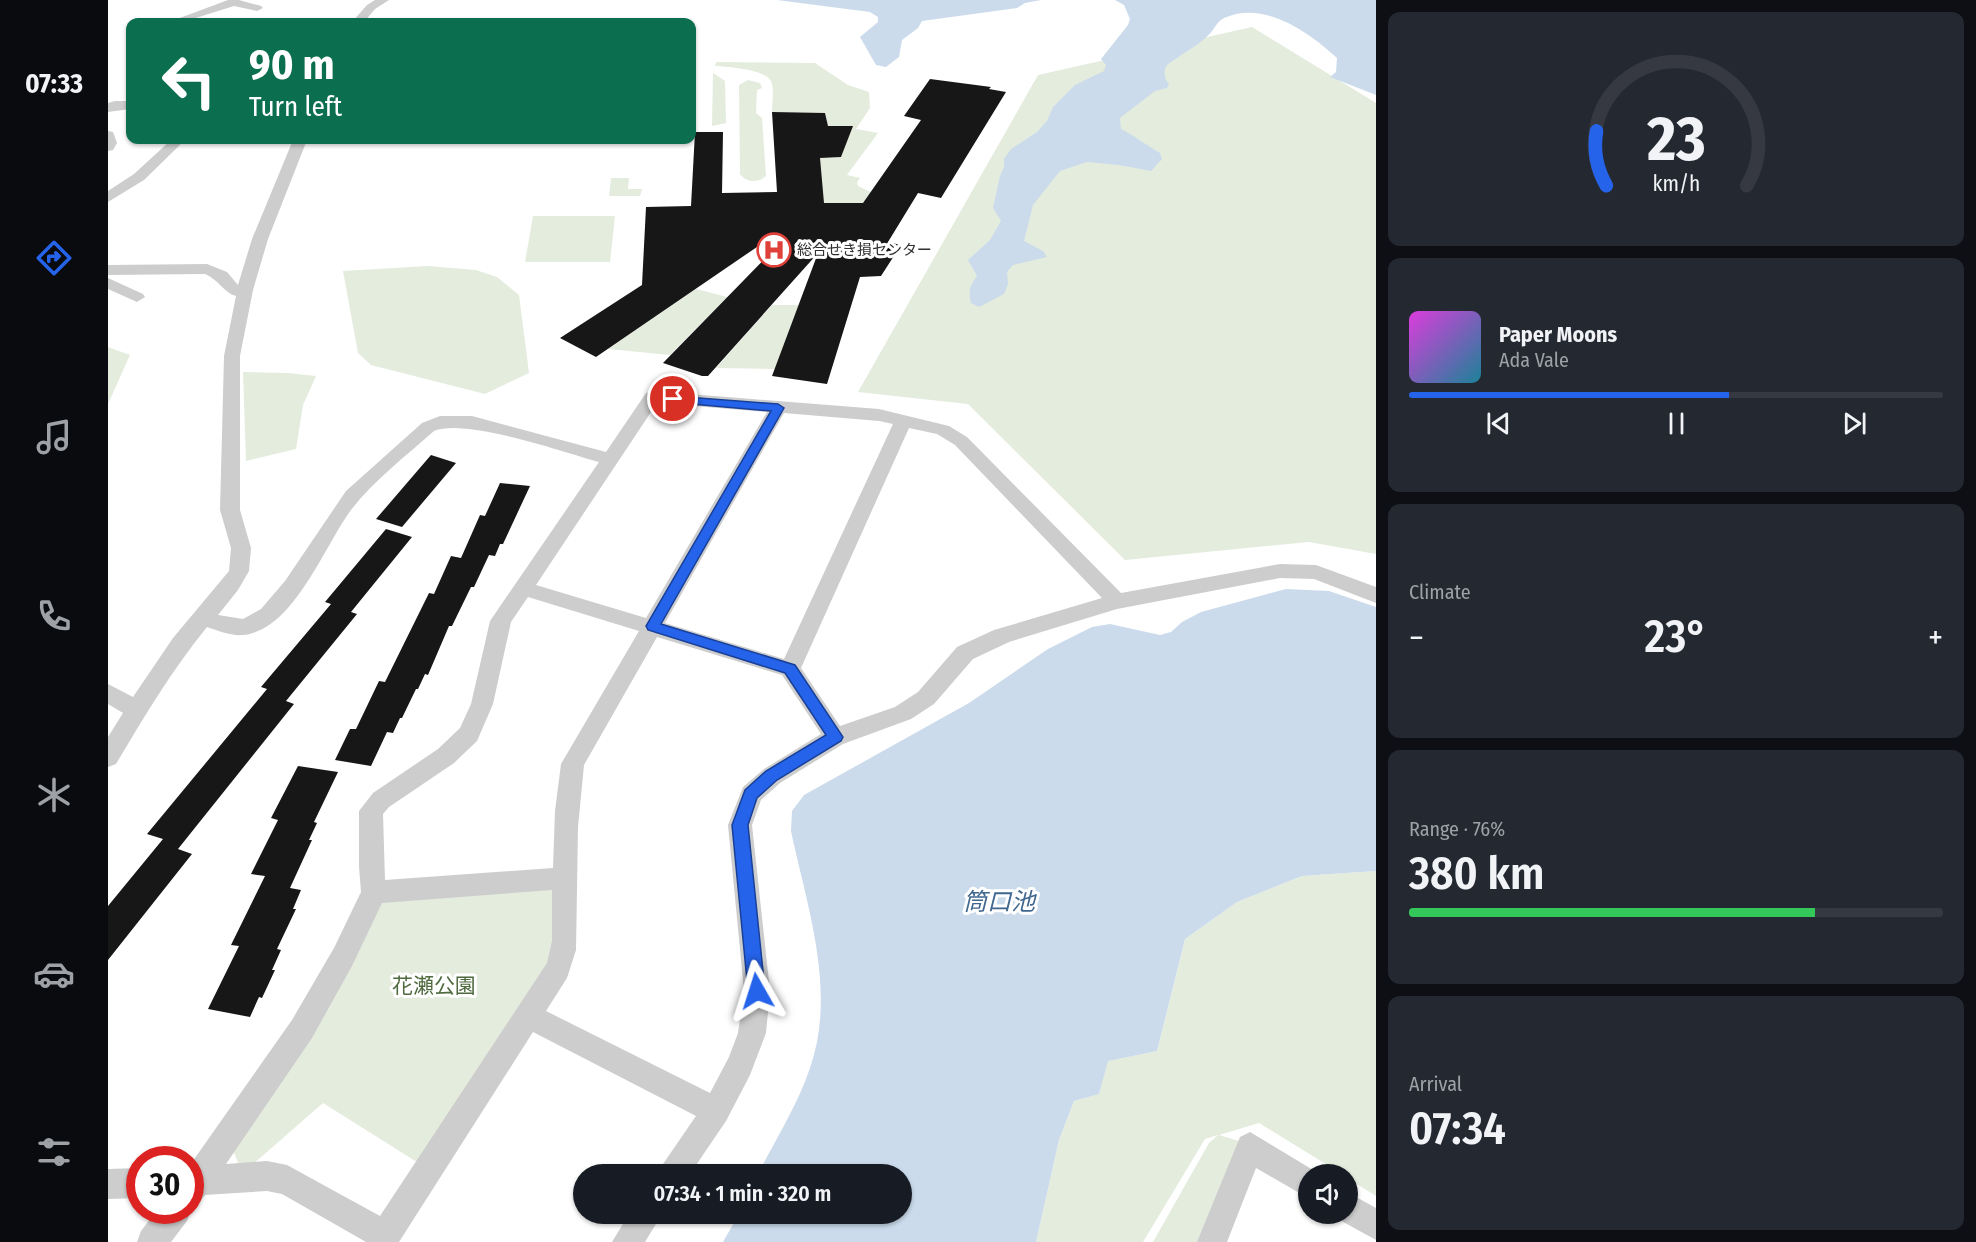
<!DOCTYPE html>
<html lang="en">
<head>
<meta charset="utf-8">
<style>
	:root { --surface:#171b24; --page:#242831; --text:#f1f3f6; --muted:#9ea1a6; --line:#363941; --accent:#2563eb }
	body { margin:0; font-family:"Fira Sans Condensed","Noto Sans JP",sans-serif; background:var(--page); color:var(--text); height:100vh; display:flex; flex-direction:column; font-size:22px; white-space:nowrap }
	* { box-sizing:border-box; margin:0 }
	p { font-size:20px; color:var(--muted) }
	.icon { flex:none; width:33px; height:33px; fill:none; stroke:currentColor; stroke-width:2; stroke-linecap:round; stroke-linejoin:round }
	.map { position:relative; flex:1; overflow:hidden }
	.drawer { display:flex; flex-direction:column; gap:12px; padding:12px; background:#0d0f14; width:600px }
	.drawer>* { flex:none }
	.banner { position:absolute; left:18px; top:18px; width:570px; height:126px; border-radius:12px; box-shadow:0 2px 4px #0004; background:#0b6e4f; color:#fff; overflow:hidden }
	.controls { position:absolute; left:1190px; top:1164px; display:grid; gap:12px }
	.controls a { display:grid; place-items:center; width:60px; height:60px; border-radius:50%; background:var(--surface); box-shadow:0 2px 4px #0004; font-size:30px }
	.speed { position:absolute; left:18px; top:1146px; display:flex; gap:12px; font-size:30px; font-weight:700; text-align:center }
	.speed>* { display:grid; place-content:center; width:78px; height:78px; border-radius:50%; background:var(--surface); box-shadow:0 2px 4px #0004; line-height:1 }
	.speed .limit { border:9px solid #d22; background:#fff; color:#111 }
	.pin { position:absolute; display:grid; place-items:center; width:51px; height:51px; color:#fff; margin:-26px; border:3px solid #fff; border-radius:50%; box-shadow:0 2px 6px #0007 }
	.me { position:absolute; width:66px; margin:-33px; rotate:354deg; stroke-linejoin:round; filter:drop-shadow(0 0 4px #0008) }
	.turn { display:flex; align-items:center; gap:21px; height:126px; padding:0 24px; font-size:27px }
	.turn .icon { width:78px; height:78px; stroke-width:2.5 }
	.turn b { display:block; font-size:42px; line-height:51px }
	.big { font-size:45px; font-weight:600; line-height:1.1 }
	.drawer .tile { flex:1; display:flex; flex-direction:column; justify-content:center; gap:9px; min-width:0; padding:0 21px; border-radius:12px; background:var(--page) }
	.drawer .dial { align-items:center; gap:0 }
	.dial svg { height:156px; overflow:visible; fill:none; stroke:var(--line); stroke-width:7; stroke-linecap:round; text-anchor:middle }
	.dial text { fill:var(--text); stroke:none }
	.song { display:flex; align-items:center; gap:18px }
	.cover { width:72px; height:72px; border-radius:9px; background:linear-gradient(135deg,hsl(300 70% 55%),hsl(190 70% 35%)) }
	.played { height:6px; border-radius:3px; background:linear-gradient(90deg,var(--accent) 60%,var(--line) 60%) }
	.keys { display:flex; justify-content:space-around; direction:ltr }
	.heat { display:flex; justify-content:space-between; align-items:center; font-size:33px; direction:ltr }
	.charge { height:9px; border-radius:4px; background:linear-gradient(90deg,#34c759 76%,var(--line) 0) }
	.trip { position:absolute; left:465px; top:1164px; width:339px; height:60px; border-radius:30px; background:var(--surface); box-shadow:0 2px 4px #0004; font-weight:600; line-height:60px; text-align:center }
	main { display:flex; flex:1; min-height:0 }
	.menu { display:flex; flex-direction:column; width:108px; justify-content:space-around; align-items:center; background:#090b0e; color:var(--muted) }
	.menu .icon { width:42px; height:42px }
	.menu .active { color:var(--accent) }
	.menu b { font-size:27px; color:var(--text) }
	.map>svg:first-child { display:block }
	.green { fill:#e4ecde }
	.water { fill:#cbdbeb }
	.building { fill:#171717 }
	.lines { fill:none; stroke-linecap:round; stroke-linejoin:round }
	.minor { fill:#cdcdcd; fill-rule:evenodd }
	.route { fill:#2563eb; stroke:#184099; stroke-width:1.5 }
	.labels { text-anchor:middle; dominant-baseline:central; stroke-width:6; stroke-linejoin:round; paint-order:stroke }
	.far-poi-label { font-size:15px; fill:#303030; stroke:#fff; text-anchor:start }
	.near-park-label { font-size:21px; fill:#4e6a3e; stroke:#fff }
	.near-water-label { font-size:24px; font-style:italic; fill:#40678f; stroke:#fff }
</style>
</head>
<body>
<main>
<nav class="menu">
<b>07:33</b>
<svg class="icon active" aria-label="directions" viewBox="0 0 24 24"><path d="M12 3l9 9-9 9-9-9zM9 14v-3h6M13 9l2 2-2 2"/></svg>
<svg class="icon" aria-label="music" viewBox="0 0 24 24"><path d="M9 18V5l10-2v13"/><circle cx="6" cy="18" r="3"/><circle cx="16" cy="16" r="3"/></svg>
<svg class="icon" aria-label="phone" viewBox="0 0 24 24"><path d="M5 4h4l2 5-3 2q2 4 5 5l2-3 5 2v4C11 20 4 13 5 4z"/></svg>
<svg class="icon" aria-label="climate" viewBox="0 0 24 24"><path d="M12 3v18M4 7l16 10M4 17L20 7"/></svg>
<svg class="icon" aria-label="car" viewBox="0 0 24 24"><path d="M5 17H2v-5l4-1 3-4h7l3 4 3 1v5h-3M9 17h6M6 11h13"/><circle cx="7" cy="17" r="2"/><circle cx="17" cy="17" r="2"/></svg>
<svg class="icon" aria-label="filters" viewBox="0 0 24 24"><path d="M4 7h16M4 17h16"/><circle cx="9" cy="7" r="2"/><circle cx="15" cy="17" r="2"/></svg>
</nav>
<div class="map">
<svg width="1268" height="1242" viewBox="0 0 1268 1242">
	<rect width="100%" height="100%" fill="#fff"/>
	<!-- green -->
	<path class="green" d="M 1144,27 L 1268,103 L 1268,554 L 1201,542 L 1017,560 L 860,404 L 750,392 L 930,75 Z
		M 608,62 L 707,63 L 740,85 L 761,92 L 762,108 L 748,129 L 770,133 L 739,175 L 752,178 L 749,182 L 750,186 L 765,193 L 761,203 L 685,204 L 680,158 L 733,157 L 744,126 L 720,126 L 717,113 L 664,113 C 664,103 666,92 664,84 C 662,69 620,67 607,66 Z
		M 605,73 L 617,81 L 618,123 L 604,126 Z
		M 640,80 L 652,83 L 654,88 L 649,90 L 648,113 L 654,118 L 658,176 C 651,183 638,183 632,174 L 631,85 Z
		M 503,178 L 521,178 L 520,189 L 534,189 L 532,196 L 501,196 Z
		M 425,216 L 507,216 L 502,262 L 417,262 Z
		M 320,266 L 368,270 L 389,277 L 411,295 L 421,373 L 377,394 L 263,365 L 250,353 L 235,271 Z
		M 588,289 L 619,297 L 562,355 L 500,349 Z
		M 664,305 L 691,305 L 667,369 L 608,368 Z
		M 0,347 L 22,355 L 0,404 Z
		M 135,372 L 180,373 L 208,376 L 195,405 L 188,449 L 138,461 Z
		M 1268,871 L 1268,1196 L 1239,1178 L 1239,1174 L 1234,1174 L 1151,1123 L 1111,1135 L 1131,1141 L 1090,1242 L 1045,1242 L 1101,1143 L 1110,1135 L 1097,1139 L 1035,1242 L 928,1242 L 951,1140 L 966,1101 L 991,1094 L 999,1061 L 1049,1051 L 1077,939 L 1129,902 L 1194,876 Z
		M 442,887 L 447,893 L 446,953 L 312,1164 L 215,1103 L 144,1165 L 131,1165 L 124,1148 L 267,907 L 277,900 Z"/>
	<!-- water -->
	<path class="water" d="M 669,0 L 933,0 L 917,3 L 909,8 L 814,21 L 810,28 L 794,40 L 791,57 L 778,67 L 768,65 L 752,37 L 770,22 L 770,17 L 762,12 Z
		M 1007,0 L 1268,0 L 1268,95 L 1222,77 L 1228,72 L 1229,58 C 1201,32 1156,0 1116,18 C 1109,22 1108,26 1104,31 C 1095,43 1072,55 1059,65 C 1055,71 1056,79 1061,84 L 1059,88 L 1047,91 L 1012,118 L 1013,129 C 1027,136 1038,145 1052,153 L 1054,159 L 1043,171 L 1011,165 L 979,162 L 952,171 L 925,205 L 916,241 L 935,251 L 939,257 L 905,265 L 899,272 L 900,284 L 896,294 L 871,307 L 863,303 C 860,291 862,285 869,276 L 860,260 L 882,240 L 893,221 L 885,208 L 892,176 L 896,167 L 896,159 L 903,149 L 929,132 L 939,121 L 945,107 L 967,85 L 996,71 L 998,65 L 993,59 L 1020,25 L 1022,19 L 1016,5 Z
		M 1178,589 L 1221,591 L 1268,607 L 1268,871 L 1194,876 L 1129,902 L 1077,939 L 1049,1051 L 1000,1061 L 991,1094 L 966,1101 L 951,1140 L 928,1242 L 615,1242 L 631,1214 L 794,1214 L 794,1174 L 650,1174 C 667,1141 690,1104 702,1068 C 729,990 699,907 683,831 L 684,811 L 696,795 L 861,703 L 940,649 L 984,627 L 1002,624 L 1052,635 L 1063,632 L 1074,622 L 1093,612 Z"/>
	<!-- building -->
	<path class="building" d="M 822,79 L 883,87 L 881,89 L 898,92 L 833,198 L 810,193 L 780,242 L 793,245 L 773,276 L 752,277 L 719,384 L 664,376 L 710,253 L 600,376 L 594,376 L 555,363 L 671,244 L 665,236 L 488,357 L 452,338 L 534,285 L 538,207 L 583,206 L 587,132 L 615,132 L 614,193 L 669,192 L 664,112 L 717,113 L 720,126 L 745,126 L 733,157 L 712,158 L 716,203 L 755,203 L 813,120 L 796,116 Z
		M 323,455 L 348,463 L 294,527 L 268,519 Z
		M 392,483 L 422,486 L 395,544 L 392,544 L 387,556 L 381,555 L 366,587 L 363,587 L 344,626 L 341,626 L 320,675 L 317,674 L 310,689 L 308,689 L 294,718 L 292,718 L 285,733 L 279,732 L 263,766 L 227,760 L 242,729 L 248,729 L 271,681 L 277,682 L 321,593 L 326,594 L 343,556 L 353,558 L 372,515 L 377,516 Z
		M 278,529 L 304,537 L 243,612 L 249,614 L 178,701 L 186,704 L 70,849 L 84,854 L 0,960 L 0,906 L 55,839 L 39,834 L 159,689 L 153,687 L 223,604 L 217,602 Z
		M 190,766 L 230,772 L 206,822 L 209,823 L 201,840 L 204,840 L 182,888 L 193,890 L 185,909 L 188,909 L 169,949 L 173,950 L 164,970 L 167,970 L 154,998 L 151,997 L 142,1017 L 100,1009 L 131,946 L 123,945 L 157,876 L 143,874 L 170,820 L 163,818 Z"/>
	<g class="lines">
		<!-- minor -->
		<path class="minor" d="M 120,0 L 131,0 L 153,6 L 155,8 L 149,11 L 126,6 L 75,22 L 69,19 Z
			M 267,0 L 281,0 L 267,9 L 256,22 L 244,22 L 259,5 Z
			M 7,101 L 22,101 L 22,109 L 0,112 L 0,103 Z
			M 0,131 L 5,132 L 9,143 L 5,150 L 0,151 Z
			M 63,140 L 77,140 L 36,180 L 0,202 L 0,191 L 26,174 Z
			M 185,140 L 199,140 L 160,239 L 145,290 L 132,356 L 132,510 L 143,548 L 141,571 L 130,590 L 110,615 L 135,619 L 153,609 L 177,581 L 238,491 L 314,423 L 332,416 L 364,416 L 498,452 L 538,393 L 544,391 L 771,409 L 841,426 L 859,437 L 1013,593 L 1172,564 L 1208,565 L 1268,587 L 1268,603 L 1206,579 L 1172,578 L 1009,609 L 901,642 L 865,659 L 826,704 L 803,719 L 735,744 L 672,783 L 653,800 L 644,825 L 662,991 L 658,1033 L 642,1075 L 618,1121 L 582,1174 L 550,1174 L 555,1164 L 588,1116 L 425,1032 L 291,1242 L 258,1242 L 174,1194 L 159,1191 L 97,1195 L 92,1201 L 82,1206 L 82,1165 L 184,1020 L 226,948 L 253,892 L 251,867 L 251,811 L 265,793 L 330,749 L 352,728 L 363,704 L 382,621 L 491,462 C 455,452 358,418 326,431 C 298,456 266,480 243,510 C 216,546 186,630 135,635 C 123,636 111,631 99,627 C 64,670 36,717 8,764 L 0,767 L 0,737 L 15,713 L 0,704 L 0,684 L 25,697 L 65,638 L 121,571 L 123,548 L 112,510 L 116,356 L 128,296 C 116,293 110,279 97,274 L 0,275 L 0,265 L 99,264 L 119,272 L 130,285 L 144,239 ZM 549,403 L 659,412 L 538,618 L 428,585 ZM 676,413 L 771,421 L 785,424 L 676,659 L 557,623 ZM 801,428 L 829,434 L 847,445 L 994,598 L 886,630 L 849,647 L 810,692 L 787,707 L 732,726 L 693,668 ZM 420,597 L 531,631 L 453,764 L 447,811 L 445,868 L 277,880 L 275,814 L 281,807 L 346,763 L 369,741 L 385,704 L 403,622 ZM 549,637 L 674,675 L 713,734 L 656,769 L 635,787 L 620,825 L 636,991 L 630,1033 L 621,1057 L 602,1093 L 438,1011 L 459,978 L 468,950 L 470,827 L 476,765 ZM 444,890 L 444,941 L 439,963 L 272,1216 L 179,1165 L 159,1161 L 118,1164 L 204,1038 L 244,966 L 274,903 Z
			M 0,278 L 35,294 L 37,297 L 29,302 L 0,289 Z
			M 1142,1132 L 1210,1173 L 1211,1174 L 1200,1174 L 1200,1198 L 1148,1168 L 1119,1242 L 1089,1242 L 1132,1137 Z
			M 32,1168 L 32,1198 L 0,1199 L 0,1169 Z
			M 1239,1192 L 1268,1208 L 1268,1240 L 1228,1218 L 1227,1214 L 1239,1214 Z
			M 82,1209 L 83,1210 L 79,1221 L 63,1242 L 29,1242 L 33,1231 L 49,1210 Z
			M 521,1214 L 554,1214 L 537,1242 L 504,1242 Z"/>
	</g>
	<!-- route -->
	<path class="route" d="M 565,396 L 670,404 L 676,408 L 553,624 L 687,665 L 735,737 L 733,741 L 669,780 L 649,798 L 640,825 L 657,991 L 655,997 L 649,999 L 642,997 L 640,991 L 624,825 L 637,790 L 658,771 L 718,735 L 677,673 L 540,630 L 538,626 L 663,411 L 561,402 L 559,399 Z"/>
	<!-- icons -->
	<defs>
		<symbol id="hospital-ring" viewBox="-11 -11 22 22"><circle r="9.5" fill="#fff" stroke="#df4039" stroke-width="1.5"/><path d="M-5-5h3v3.5h4V-5h3V5h-3V1.5h-4V5h-3Z" fill="#df4039"/></symbol>
	</defs>
	<g fill-rule="evenodd">
		<use href="#hospital-ring" x="647" y="231" width="38" height="38"/>
	</g>
	<g class="labels">
		<!-- far-poi labels -->
		<g class="far-poi-label">
			<text x="689" y="250">総合せき損センター</text>
		</g>
		<!-- near-park labels -->
		<g class="near-park-label">
			<text x="326" y="986">花瀬公園</text>
		</g>
		<!-- near-water labels -->
		<g class="near-water-label">
			<text x="891" y="902">筒口池</text>
		</g>
	</g>
</svg>
<div class="controls">
<a><svg class="icon" aria-label="sound" viewBox="0 0 24 24"><path d="M4 9h4l5-4v14l-5-4H4zM17 9q2 3 0 6"/></svg></a>
</div>
<div class="speed"><div class="limit">30</div></div>
<div class="pin" style="left:565px;top:399px;background:#d93025"><svg class="icon" aria-label="arrive" viewBox="0 0 24 24"><path d="M6 21V4h12l-3 4 3 4H6"/></svg></div>
<svg class="me" style="left:649px;top:991px" viewBox="-20 -20 40 40"><path d="M0-17L14 15 0 8-14 15z" fill="#2563eb" stroke="#fff" stroke-width="4"/></svg>
<div class="trip">07:34 · 1 min · 320 m</div>
<div class="banner">
<div class="turn"><svg class="icon" aria-label="left" viewBox="0 0 24 24"><path d="M17 20v-9H6M10 6l-5 5 5 5"/></svg><div><b>90 m</b>Turn left</div></div>
</div>
</div>
<section class="drawer">
<div class="tile dial"><svg viewBox="0 0 100 80">
<path d="M14 69A42 42 0 1 1 86 69"/>
<path d="M14 69A42 42 0 0 1 9 41" stroke="#2563eb"/>
<text x="50" y="56" font-size="32" font-weight="700">23</text>
<text x="50" y="72" font-size="11">km/h</text>
</svg></div>
<div class="tile">
<div class="song"><i class="cover"></i><div><b>Paper Moons</b><p>Ada Vale</p></div></div>
<div class="played"></div>
<div class="keys"><svg class="icon" aria-label="previous" viewBox="0 0 24 24"><path d="M18 5L8 12l10 7zM5 5v14"/></svg><svg class="icon" aria-label="pause" viewBox="0 0 24 24"><path d="M8 5v14M16 5v14"/></svg><svg class="icon" aria-label="next" viewBox="0 0 24 24"><path d="M6 5l10 7-10 7zM19 5v14"/></svg></div>
</div>
<div class="tile"><p>Climate</p>
<div class="heat"><a>−</a><b class="big">23°</b><a>+</a></div>
</div>
<div class="tile"><p>Range · 76%</p><b class="big">380 km</b><div class="charge"></div></div>
<div class="tile"><p>Arrival</p><b class="big">07:34</b></div>
</section>
</main>
</body>
</html>
